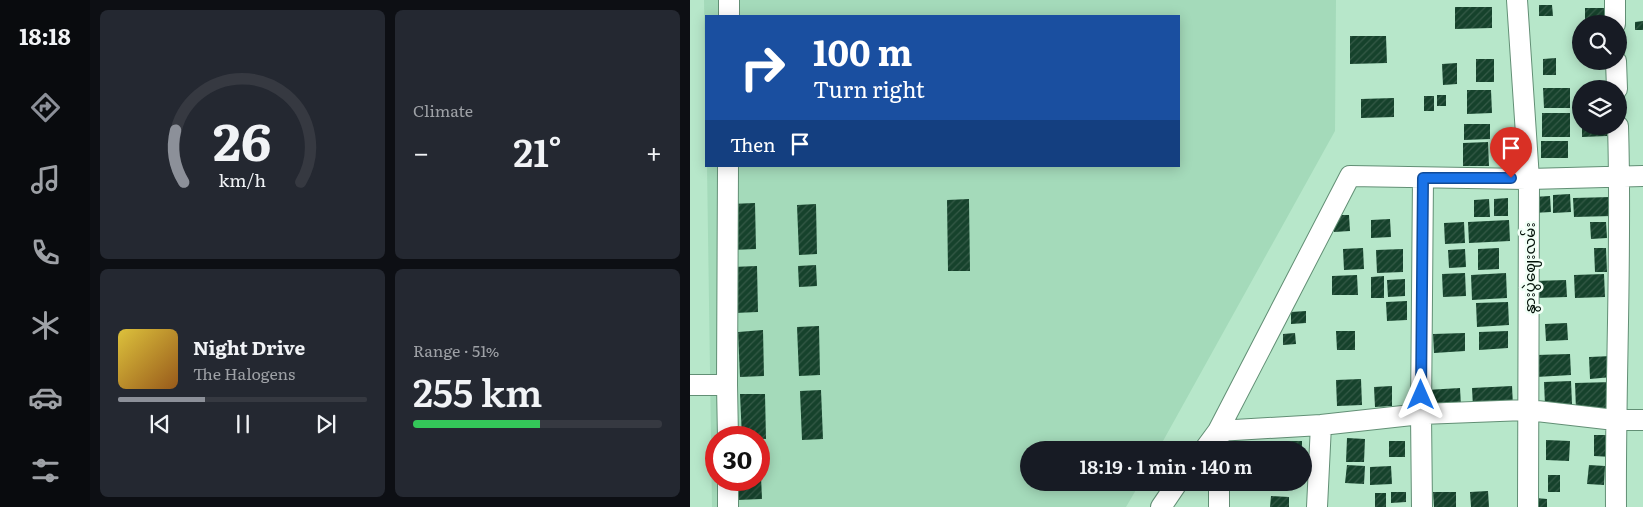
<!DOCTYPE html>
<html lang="en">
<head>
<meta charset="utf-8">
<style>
	:root { --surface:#171b24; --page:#242831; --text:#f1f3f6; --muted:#9ea1a6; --line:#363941; --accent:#8c9099 }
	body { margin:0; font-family:Literata,"Noto Sans Myanmar",serif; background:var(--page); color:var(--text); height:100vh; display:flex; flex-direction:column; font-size:19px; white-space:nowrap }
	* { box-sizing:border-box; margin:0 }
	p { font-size:16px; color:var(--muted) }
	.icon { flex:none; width:28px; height:28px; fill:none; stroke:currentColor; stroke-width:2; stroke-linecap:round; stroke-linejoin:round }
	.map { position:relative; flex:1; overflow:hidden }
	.side { display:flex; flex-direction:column; gap:10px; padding:10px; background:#0d0f14; width:600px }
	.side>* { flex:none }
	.hud { position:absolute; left:15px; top:15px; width:475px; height:152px; border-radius:0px; box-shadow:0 2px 12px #0003; background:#1a4fa0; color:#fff; overflow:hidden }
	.controls { position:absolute; left:882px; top:15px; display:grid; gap:10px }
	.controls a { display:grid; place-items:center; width:55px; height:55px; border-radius:50%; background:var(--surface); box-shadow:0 2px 12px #0003; font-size:25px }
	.speed { position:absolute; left:15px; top:426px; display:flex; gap:10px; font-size:25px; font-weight:700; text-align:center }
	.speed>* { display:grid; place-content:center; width:65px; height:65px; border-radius:50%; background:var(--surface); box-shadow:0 2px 12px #0003; line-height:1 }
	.speed .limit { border:8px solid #d22; background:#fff; color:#111 }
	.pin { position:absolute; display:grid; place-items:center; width:42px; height:42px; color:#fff; margin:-51px -21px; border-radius:50% 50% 50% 0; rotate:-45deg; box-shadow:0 0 5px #0007 }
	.pin .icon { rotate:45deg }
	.me { position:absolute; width:55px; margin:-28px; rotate:0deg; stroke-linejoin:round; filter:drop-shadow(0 0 4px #0008) }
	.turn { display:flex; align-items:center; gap:18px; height:105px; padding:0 25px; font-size:22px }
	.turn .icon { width:65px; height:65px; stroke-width:2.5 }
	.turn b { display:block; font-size:35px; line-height:42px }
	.then { display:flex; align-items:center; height:48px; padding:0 25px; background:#0003; gap:10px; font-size:19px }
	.big { font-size:38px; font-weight:600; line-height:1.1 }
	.side .widget { flex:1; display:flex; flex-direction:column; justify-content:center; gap:8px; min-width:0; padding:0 18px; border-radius:8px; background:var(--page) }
	.side .dial { align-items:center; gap:0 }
	.dial svg { height:130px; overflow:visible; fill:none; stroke:var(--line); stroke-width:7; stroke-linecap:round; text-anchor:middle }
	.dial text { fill:var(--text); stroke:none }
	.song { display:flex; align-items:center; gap:15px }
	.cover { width:60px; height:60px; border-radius:8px; background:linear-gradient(135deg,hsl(50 70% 55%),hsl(30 70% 35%)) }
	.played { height:5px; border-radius:2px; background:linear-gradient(90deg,var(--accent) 35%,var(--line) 35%) }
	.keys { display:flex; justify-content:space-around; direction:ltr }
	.heat { display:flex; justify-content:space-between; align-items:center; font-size:28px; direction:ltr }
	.charge { height:8px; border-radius:4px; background:linear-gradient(90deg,#34c759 51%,var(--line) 0) }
	.side .tiles { flex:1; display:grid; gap:10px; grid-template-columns:repeat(2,1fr) }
	.trip { position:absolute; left:330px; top:441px; width:292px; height:50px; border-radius:25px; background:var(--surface); box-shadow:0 2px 12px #0003; font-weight:600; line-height:50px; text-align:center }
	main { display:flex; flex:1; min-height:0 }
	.tabs { display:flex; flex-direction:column; width:90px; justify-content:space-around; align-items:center; background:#090b0e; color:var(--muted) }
	.tabs .icon { width:35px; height:35px }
	.tabs .selected { color:var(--accent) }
	.tabs b { font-size:22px; color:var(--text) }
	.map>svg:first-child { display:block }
	.built { fill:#a4daba; fill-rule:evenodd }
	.building { fill:url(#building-hatch) }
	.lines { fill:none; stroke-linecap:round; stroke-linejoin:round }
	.minor-casing { stroke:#628f75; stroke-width:22 }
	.minor { stroke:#fff; stroke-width:20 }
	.route-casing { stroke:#114b97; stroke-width:12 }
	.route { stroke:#1a73e8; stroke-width:9 }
	.labels { text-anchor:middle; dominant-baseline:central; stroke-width:5; stroke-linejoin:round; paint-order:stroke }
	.street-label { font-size:15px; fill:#021108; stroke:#f1fff6 }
</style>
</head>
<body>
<main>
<nav class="tabs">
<b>18:18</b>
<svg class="icon selected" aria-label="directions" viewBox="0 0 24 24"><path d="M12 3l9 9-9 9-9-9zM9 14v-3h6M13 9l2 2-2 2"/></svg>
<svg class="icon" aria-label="music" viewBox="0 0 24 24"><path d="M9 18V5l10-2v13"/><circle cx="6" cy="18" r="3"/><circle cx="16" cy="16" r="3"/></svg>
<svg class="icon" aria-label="phone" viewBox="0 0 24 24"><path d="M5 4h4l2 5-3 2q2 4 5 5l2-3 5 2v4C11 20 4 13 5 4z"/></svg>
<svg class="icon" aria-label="climate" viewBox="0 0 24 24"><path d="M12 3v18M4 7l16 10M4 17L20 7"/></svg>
<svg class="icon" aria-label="car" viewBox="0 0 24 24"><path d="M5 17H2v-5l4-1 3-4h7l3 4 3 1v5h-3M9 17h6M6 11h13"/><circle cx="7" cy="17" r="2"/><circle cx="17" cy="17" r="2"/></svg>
<svg class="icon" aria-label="filters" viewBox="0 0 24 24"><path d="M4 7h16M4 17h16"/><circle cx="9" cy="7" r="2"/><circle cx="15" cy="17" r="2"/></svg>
</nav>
<section class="side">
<div class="tiles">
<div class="widget dial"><svg viewBox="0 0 100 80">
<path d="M14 69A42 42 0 1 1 86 69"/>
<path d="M14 69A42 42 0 0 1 9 37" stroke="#8c9099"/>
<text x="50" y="56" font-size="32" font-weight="700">26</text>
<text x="50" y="72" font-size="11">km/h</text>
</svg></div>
<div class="widget"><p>Climate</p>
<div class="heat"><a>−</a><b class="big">21°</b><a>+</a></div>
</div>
<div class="widget">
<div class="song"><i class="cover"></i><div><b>Night Drive</b><p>The Halogens</p></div></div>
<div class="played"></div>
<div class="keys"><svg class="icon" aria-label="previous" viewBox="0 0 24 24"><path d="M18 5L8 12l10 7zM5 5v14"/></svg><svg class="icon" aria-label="pause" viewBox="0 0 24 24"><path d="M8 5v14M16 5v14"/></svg><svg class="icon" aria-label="next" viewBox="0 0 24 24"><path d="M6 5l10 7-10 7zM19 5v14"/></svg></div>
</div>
<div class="widget"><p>Range · 51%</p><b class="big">255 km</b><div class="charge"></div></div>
</div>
</section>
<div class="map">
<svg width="953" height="507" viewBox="0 0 953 507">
	<defs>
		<pattern id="building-hatch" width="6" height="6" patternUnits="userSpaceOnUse" patternTransform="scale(1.25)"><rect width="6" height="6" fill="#16422c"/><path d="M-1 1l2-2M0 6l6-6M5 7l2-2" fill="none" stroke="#355a47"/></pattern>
	</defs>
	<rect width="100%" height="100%" fill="#b7e7ca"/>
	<!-- built -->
	<path class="built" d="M 14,0 L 646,0 L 645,131 L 468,450 L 339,450 L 339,482 L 450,483 L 436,507 L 22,507 L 17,166 L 489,166 L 489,16 L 16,16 L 16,129 ZM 26,438 L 69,438 L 69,480 L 26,480 Z"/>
	<!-- building -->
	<path class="building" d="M 849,5 L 862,5 L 863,16 L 849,16 Z
		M 765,7 L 802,7 L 802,28 L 765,29 Z
		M 895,8 L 914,8 L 914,24 L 895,24 Z
		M 953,21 L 953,30 L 945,30 L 945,22 Z
		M 660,36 L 696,36 L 697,63 L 660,64 Z
		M 866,58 L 866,75 L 853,75 L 853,59 Z
		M 786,59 L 804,59 L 804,82 L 786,82 Z
		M 767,63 L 767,84 L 753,85 L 752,64 Z
		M 853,88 L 880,88 L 880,108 L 854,108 Z
		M 777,90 L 801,90 L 802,113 L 777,114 Z
		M 747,95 L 756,95 L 756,106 L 747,106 Z
		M 734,96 L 744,96 L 744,111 L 734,111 Z
		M 704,98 L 704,117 L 671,118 L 671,99 Z
		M 852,113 L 880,113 L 880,137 L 852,137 Z
		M 774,124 L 800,124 L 800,139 L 774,140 Z
		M 892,126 L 917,126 L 917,136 L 892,137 Z
		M 851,141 L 878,141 L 878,158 L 851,158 Z
		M 798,142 L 799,166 L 773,166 L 773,143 Z
		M 880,194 L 881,212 L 863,213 L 863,195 Z
		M 860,196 L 861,212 L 843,213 L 843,197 Z
		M 921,197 L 922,216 L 884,217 L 883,198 Z
		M 818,198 L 818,216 L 804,216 L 804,199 Z
		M 279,199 L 280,271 L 258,271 L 257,200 Z
		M 799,199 L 800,217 L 784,217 L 784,200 Z
		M 65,203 L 66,249 L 42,250 L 40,204 Z
		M 126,204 L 127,254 L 109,255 L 107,205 Z
		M 644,215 L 659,215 L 660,231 L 644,232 Z
		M 700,219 L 701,237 L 681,238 L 681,220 Z
		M 819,220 L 820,241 L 779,243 L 778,222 Z
		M 774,222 L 775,243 L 755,244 L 754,223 Z
		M 900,222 L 916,222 L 917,238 L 901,239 Z
		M 673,248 L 674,269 L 654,270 L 653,249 Z
		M 809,248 L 809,269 L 788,270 L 788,249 Z
		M 904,248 L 916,248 L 917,272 L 905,272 Z
		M 713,249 L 713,272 L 687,273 L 686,250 Z
		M 775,249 L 776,267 L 759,268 L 758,250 Z
		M 126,265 L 127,286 L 109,287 L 108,266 Z
		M 67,266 L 68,312 L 44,313 L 42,267 Z
		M 775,273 L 776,296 L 753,297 L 752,274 Z
		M 816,273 L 817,298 L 782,300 L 781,275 Z
		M 914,274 L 915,297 L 885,298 L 884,275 Z
		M 667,275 L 668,295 L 642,295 L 642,276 Z
		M 694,276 L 694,298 L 681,298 L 681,277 Z
		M 715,279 L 715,296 L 698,297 L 697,280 Z
		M 876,280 L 877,297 L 844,298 L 843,281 Z
		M 717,301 L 717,320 L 697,321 L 696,302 Z
		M 818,302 L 819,325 L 787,327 L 786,303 Z
		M 616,311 L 616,323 L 601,324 L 601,312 Z
		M 877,323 L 878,340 L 856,341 L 855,324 Z
		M 129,326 L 130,375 L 109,376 L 107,327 Z
		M 73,330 L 74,376 L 50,377 L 48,332 Z
		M 646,331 L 665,331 L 665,350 L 647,350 Z
		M 818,331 L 818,348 L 789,350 L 789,332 Z
		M 605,333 L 606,344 L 593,345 L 593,334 Z
		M 775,333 L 775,351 L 744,353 L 743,334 Z
		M 880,354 L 881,375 L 846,377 L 846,355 Z
		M 922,356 L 922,377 L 900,379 L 899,357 Z
		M 671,379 L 672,405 L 647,406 L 646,380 Z
		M 881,381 L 882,404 L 855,405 L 854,382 Z
		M 923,382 L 924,408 L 886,410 L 885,383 Z
		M 702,386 L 702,406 L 685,407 L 684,387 Z
		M 822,386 L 823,406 L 783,407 L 782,388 Z
		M 770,388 L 771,406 L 736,407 L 736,390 Z
		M 131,390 L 133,439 L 112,440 L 110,391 Z
		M 50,394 L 75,394 L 76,439 L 52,438 Z
		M 904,435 L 922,435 L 922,457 L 904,456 Z
		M 657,438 L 675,439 L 674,462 L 656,462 Z
		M 856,440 L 880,441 L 879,461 L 856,460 Z
		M 580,441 L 612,441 L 612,450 L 580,450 Z
		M 699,441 L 715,441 L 715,457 L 699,457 Z
		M 69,454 L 70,454 L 72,499 L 47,500 L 47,480 L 69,480 Z
		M 657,465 L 675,466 L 674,484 L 655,483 Z
		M 899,465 L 915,466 L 914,485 L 897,484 Z
		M 701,466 L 702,484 L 680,485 L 680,467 Z
		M 858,475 L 870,475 L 870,492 L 858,492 Z
		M 798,491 L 799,507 L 781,507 L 780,492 Z
		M 701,492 L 716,492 L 716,502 L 701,503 Z
		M 743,492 L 766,492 L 766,507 L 744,507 Z
		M 685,493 L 696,493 L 696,507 L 685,507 Z
		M 581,496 L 599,497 L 599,507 L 580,507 Z
		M 846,498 L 857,499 L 857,507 L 845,507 Z"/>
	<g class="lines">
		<defs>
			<path id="minor" d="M 827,0 L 839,179 L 838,507
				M 925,0 L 925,24
				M 39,16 L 39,0
				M 926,61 L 927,89
				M 0,385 L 37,385 L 38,438
				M 37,385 L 38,166
				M 514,450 L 528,431 L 631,425 L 731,414 L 838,410 L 925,420 L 953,420
				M 529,450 L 528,431 L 660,176 L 839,179 L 953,176
				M 38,480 L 38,507
				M 529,482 L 529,507
				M 471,507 L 488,482
				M 627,507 L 631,425
				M 732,507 L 731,414 L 733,178
				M 926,507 C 925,380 932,253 928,126"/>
		</defs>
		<!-- minor casing -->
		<use href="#minor" class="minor-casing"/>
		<!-- minor -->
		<use href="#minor" class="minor"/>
	</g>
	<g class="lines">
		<defs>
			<path id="route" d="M 731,395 L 733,178 L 821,178"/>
		</defs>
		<!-- route casing -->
		<use href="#route" class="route-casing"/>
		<!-- route -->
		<use href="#route" class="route"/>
	</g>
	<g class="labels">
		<!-- street labels -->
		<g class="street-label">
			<text transform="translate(838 268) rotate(-90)">နွားပွဲဈေးလမ်း</text>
		</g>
	</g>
</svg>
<div class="controls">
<a><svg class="icon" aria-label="search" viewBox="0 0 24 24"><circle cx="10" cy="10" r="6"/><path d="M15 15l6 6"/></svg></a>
<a><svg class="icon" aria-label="layers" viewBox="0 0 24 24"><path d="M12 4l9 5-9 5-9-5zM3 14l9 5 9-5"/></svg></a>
</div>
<div class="speed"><div class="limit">30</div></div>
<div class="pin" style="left:821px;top:178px;background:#d93025"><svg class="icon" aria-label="arrive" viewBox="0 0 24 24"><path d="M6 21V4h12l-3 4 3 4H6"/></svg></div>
<svg class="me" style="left:731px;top:395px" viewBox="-20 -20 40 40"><path d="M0-17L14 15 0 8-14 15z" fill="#1a73e8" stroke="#fff" stroke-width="4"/></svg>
<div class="trip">18:19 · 1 min · 140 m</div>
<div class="hud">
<div class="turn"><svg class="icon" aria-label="right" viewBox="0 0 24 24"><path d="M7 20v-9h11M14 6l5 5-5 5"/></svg><div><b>100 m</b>Turn right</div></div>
<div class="then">Then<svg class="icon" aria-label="arrive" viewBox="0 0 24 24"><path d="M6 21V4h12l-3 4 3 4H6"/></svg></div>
</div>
</div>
</main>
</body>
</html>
